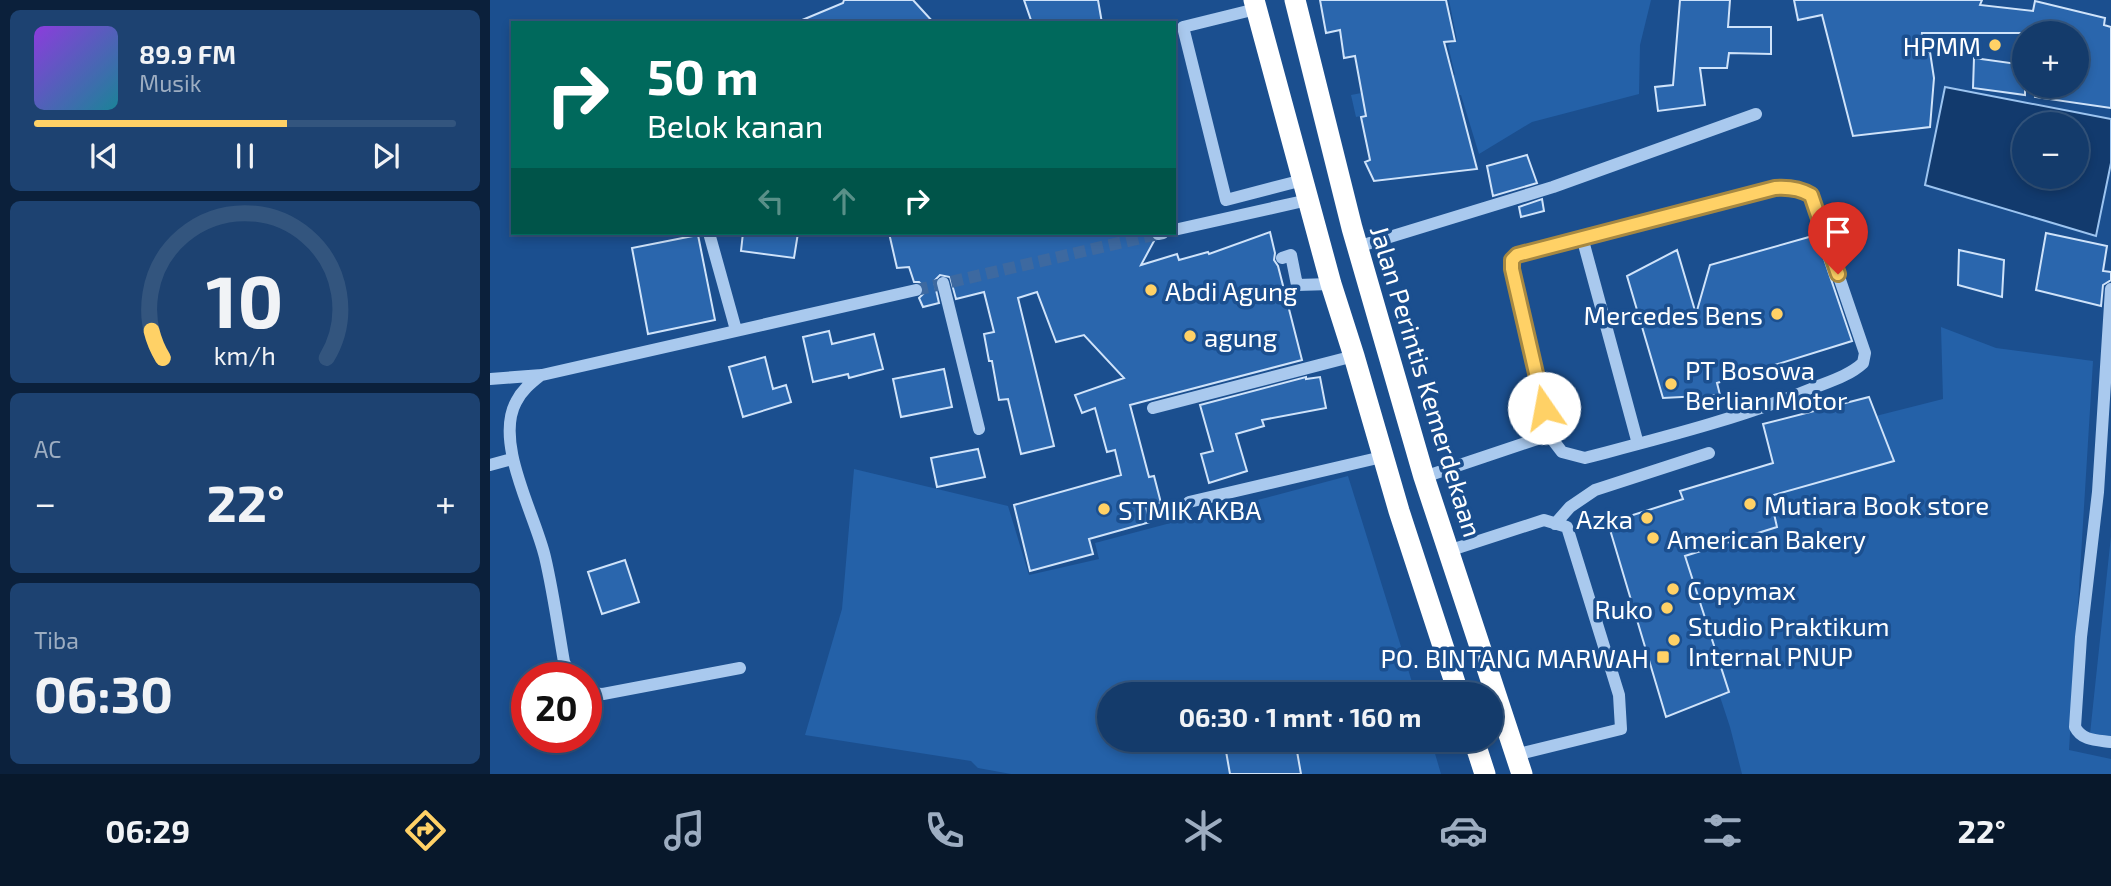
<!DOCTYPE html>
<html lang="id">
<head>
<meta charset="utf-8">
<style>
	:root { --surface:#143b6b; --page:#1d4271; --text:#f1f3f6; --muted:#9dadc1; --line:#33557e; --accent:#ffd166 }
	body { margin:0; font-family:"Exo 2",sans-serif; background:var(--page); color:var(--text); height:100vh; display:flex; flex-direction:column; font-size:26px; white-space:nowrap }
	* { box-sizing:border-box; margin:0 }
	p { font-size:23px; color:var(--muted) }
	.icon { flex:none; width:38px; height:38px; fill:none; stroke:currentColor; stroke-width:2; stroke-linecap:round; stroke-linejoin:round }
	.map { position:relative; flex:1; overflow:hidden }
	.details { display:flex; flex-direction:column; gap:10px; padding:10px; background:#0b203b; width:490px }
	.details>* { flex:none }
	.hud { position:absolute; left:21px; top:21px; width:665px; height:214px; border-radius:0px; box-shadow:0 4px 10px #0003,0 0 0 2px var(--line); background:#00695c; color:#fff; overflow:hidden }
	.fabs { position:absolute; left:1522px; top:21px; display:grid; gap:14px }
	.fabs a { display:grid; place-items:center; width:77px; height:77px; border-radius:50%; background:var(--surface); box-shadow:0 4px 10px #0003,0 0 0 2px var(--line); font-size:35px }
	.speed { position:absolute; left:21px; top:662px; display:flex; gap:14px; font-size:35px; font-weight:700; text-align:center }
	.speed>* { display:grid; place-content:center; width:91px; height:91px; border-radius:50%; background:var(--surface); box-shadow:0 4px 10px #0003,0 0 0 2px var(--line); line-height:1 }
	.speed .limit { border:10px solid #d22; background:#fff; color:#111 }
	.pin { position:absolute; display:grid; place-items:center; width:60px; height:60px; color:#fff; margin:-72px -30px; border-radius:50% 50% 50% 0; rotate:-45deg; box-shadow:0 0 7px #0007 }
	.pin .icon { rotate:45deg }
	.me { position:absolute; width:77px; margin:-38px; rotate:348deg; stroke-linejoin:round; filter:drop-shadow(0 0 5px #0008) }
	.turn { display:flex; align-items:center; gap:24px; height:147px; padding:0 21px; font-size:32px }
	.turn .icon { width:91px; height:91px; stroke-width:2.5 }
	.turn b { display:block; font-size:49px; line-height:60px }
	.lanes { display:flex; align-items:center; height:66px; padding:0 21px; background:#0003; justify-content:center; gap:35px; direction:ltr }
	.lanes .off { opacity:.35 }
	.big { font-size:52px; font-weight:700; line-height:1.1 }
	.details .widget { flex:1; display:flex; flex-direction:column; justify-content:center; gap:10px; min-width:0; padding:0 24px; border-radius:10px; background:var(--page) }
	.details .dial { align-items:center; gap:0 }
	.dial svg { height:182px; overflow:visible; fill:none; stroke:var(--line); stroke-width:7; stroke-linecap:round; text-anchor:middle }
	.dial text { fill:var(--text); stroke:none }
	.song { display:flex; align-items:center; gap:21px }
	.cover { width:84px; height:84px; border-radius:10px; background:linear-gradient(135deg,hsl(270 70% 55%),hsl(190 70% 35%)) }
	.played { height:7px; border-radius:4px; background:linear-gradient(90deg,var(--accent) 60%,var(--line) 60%) }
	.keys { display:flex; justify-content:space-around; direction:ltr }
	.heat { display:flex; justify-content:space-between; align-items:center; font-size:38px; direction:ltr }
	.trip { position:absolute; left:607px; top:682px; width:406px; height:70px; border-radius:35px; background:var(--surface); box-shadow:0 4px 10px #0003,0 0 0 2px var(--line); font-weight:700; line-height:70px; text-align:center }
	.tabs { display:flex; height:112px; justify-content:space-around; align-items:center; background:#08182b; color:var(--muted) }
	.tabs .icon { width:49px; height:49px }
	.tabs .on { color:var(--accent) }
	.tabs b { font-size:32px; color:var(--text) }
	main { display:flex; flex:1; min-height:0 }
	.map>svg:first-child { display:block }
	.green { fill:#2461a8 }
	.water { fill:#123a6d; stroke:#9cc4f0; stroke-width:2; fill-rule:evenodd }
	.building { fill:#2a66ad; stroke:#cfe3fa; stroke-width:2 }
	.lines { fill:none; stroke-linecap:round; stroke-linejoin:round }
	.minor-tunnel { stroke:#3d69a0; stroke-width:12; stroke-dasharray:12 6; stroke-linecap:butt }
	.minor { stroke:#a9c9ee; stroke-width:12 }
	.highway { stroke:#fff; stroke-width:21 }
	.route-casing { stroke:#a68842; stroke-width:18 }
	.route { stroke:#ffd166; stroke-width:12 }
	.poi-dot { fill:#ffd166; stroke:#1b4f8f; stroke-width:2.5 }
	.labels { text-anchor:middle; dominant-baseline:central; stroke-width:7; stroke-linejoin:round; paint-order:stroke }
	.poi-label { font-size:26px; fill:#fff; stroke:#1b4f8f; text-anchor:start }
	.street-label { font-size:26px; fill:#fff; stroke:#1b4f8f }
</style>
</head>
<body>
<main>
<section class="details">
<div class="widget">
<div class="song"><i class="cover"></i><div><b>89.9 FM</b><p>Musik</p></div></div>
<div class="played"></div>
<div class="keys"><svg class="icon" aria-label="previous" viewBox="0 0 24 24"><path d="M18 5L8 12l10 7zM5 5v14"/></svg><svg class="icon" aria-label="pause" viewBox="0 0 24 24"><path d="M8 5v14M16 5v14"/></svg><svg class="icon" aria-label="next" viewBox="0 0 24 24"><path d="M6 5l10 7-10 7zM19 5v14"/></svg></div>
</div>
<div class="widget dial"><svg viewBox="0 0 100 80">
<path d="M14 69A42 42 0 1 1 86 69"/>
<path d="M14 69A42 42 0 0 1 9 57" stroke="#ffd166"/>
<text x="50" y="56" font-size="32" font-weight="700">10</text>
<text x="50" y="72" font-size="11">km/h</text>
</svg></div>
<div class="widget"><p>AC</p>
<div class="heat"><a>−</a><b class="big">22°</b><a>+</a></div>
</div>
<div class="widget"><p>Tiba</p><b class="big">06:30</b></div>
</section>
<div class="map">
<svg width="1621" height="774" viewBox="0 0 1621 774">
	<rect width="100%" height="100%" fill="#1b4f8f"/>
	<!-- green -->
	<path class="green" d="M 959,0 L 1161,0 L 1150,45 L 1149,94 L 1042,122 L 989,154 L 971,95 L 866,117 L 861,95 L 965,75 L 958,45 L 967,40 Z
		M 1451,327 L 1506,348 L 1603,361 L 1579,750 L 1621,759 L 1621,774 L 1252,774 L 1240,727 L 1182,551 L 1258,502 L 1370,420 L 1453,399 Z
		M 364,469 L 518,506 L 539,575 L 609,559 L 605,543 L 858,476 L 926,695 L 620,695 L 620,740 L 941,740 L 951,774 L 521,774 L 488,768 L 481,761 L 315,735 L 352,609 Z
		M 1621,536 L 1621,739 L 1600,734 Z"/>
	<!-- water -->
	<path class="water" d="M 1455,87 L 1621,119 L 1621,163 L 1606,236 L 1435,185 ZM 1535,124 L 1587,124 L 1587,177 L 1535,177 Z"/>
	<!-- building -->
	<path class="building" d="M 354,0 L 423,0 L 444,23 L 305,23 L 353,3 Z
		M 534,0 L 608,0 L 612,23 L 542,23 Z
		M 830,0 L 956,0 L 965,41 L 954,42 L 987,169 L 884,181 L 875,162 L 880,160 L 871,117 L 876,116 L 865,56 L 854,58 L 850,30 L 836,33 Z
		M 1190,0 L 1240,0 L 1238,27 L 1281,27 L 1281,54 L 1239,53 L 1237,68 L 1210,68 L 1215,105 L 1168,111 L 1165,87 L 1183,85 Z
		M 1304,0 L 1492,0 L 1490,5 L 1543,11 L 1545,1 L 1615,18 L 1614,25 L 1621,27 L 1621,108 L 1545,97 L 1546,86 L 1587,86 L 1587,33 L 1432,33 L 1431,51 L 1440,52 L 1444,78 L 1440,127 L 1363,136 L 1332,15 L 1308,20 Z
		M 1484,58 L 1535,65 L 1535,95 L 1483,88 Z
		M 1037,155 L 1047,183 L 1003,196 L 997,166 Z
		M 1052,199 L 1054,211 L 1031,217 L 1029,207 Z
		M 780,232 L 785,253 L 784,260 L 788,266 L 812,360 L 640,405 L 659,477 L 664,476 L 671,503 L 656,507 L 660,522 L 599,539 L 603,554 L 540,571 L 524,505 L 631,475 L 625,450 L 617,452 L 605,408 L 592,413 L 585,395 L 634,378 L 594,335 L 566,342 L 547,292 L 528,298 L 564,446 L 531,454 L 518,399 L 509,400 L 502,361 L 499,361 L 494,334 L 504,332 L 494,292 L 466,299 L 460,277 L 450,275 L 444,281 L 449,303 L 433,307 L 429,298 L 434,293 L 434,287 L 429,282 L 424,282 L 419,267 L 407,268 L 399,233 L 660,233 L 664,241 L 651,265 L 687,254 L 689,260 L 718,252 L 719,254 Z
		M 253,233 L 308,233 L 304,258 L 251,251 Z
		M 1556,233 L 1617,246 L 1613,271 L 1621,272 L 1621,280 L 1613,285 L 1611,306 L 1546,290 Z
		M 208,235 L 225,320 L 158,334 L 142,248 Z
		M 1326,235 L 1362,341 L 1227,383 L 1230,395 L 1173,398 L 1137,276 L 1187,250 L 1206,314 L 1220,265 Z
		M 1469,250 L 1514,260 L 1512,297 L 1468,285 Z
		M 339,331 L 342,344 L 384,334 L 393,369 L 359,378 L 358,374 L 323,382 L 313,337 Z
		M 275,357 L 283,389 L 296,385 L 301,402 L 253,417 L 239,367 Z
		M 454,369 L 462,407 L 411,417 L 403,379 Z
		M 816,377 L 816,379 L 830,377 L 836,408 L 772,420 L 774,426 L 746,434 L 757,471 L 719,483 L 711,454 L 723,451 L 710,405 Z
		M 1379,397 L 1404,461 L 1280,496 L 1287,527 L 1195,556 L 1239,692 L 1176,717 L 1118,523 L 1193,499 L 1190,491 L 1283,463 L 1273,424 Z
		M 488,449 L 495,477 L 447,487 L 441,458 Z
		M 135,560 L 149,602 L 112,614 L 98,572 Z
		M 734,740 L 805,740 L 811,774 L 740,774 Z"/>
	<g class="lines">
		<!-- minor-tunnel -->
		<path class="minor-tunnel" d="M 426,290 L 668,234"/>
		<!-- minor -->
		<path class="minor" d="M 766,9 L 693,27 L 736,200 L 813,180
			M 1285,188 C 1298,188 1309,188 1321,195 L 1375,353 L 1373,363 C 1359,376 1338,382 1321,389 C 1248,419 1171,438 1095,458 L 1072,452 L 1059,435 L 1022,269 L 1022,260 L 1027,255 Z
			M 684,230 L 818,200
			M 219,233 L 246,330
			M 668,234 L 673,233
			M 1092,237 L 1148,444
			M 867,247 L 1063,187 L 1266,114
			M 792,258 L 801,255 L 807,285 L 841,284
			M 453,283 L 489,429
			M 1621,289 L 1608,492 L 1591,637 L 1585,727 C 1592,741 1607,740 1621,742
			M 51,375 C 41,383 32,390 26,402 C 4,443 45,514 55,557 C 63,591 68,627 74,662 L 82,677
			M 0,379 L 52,375 L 426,290
			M 663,408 L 864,356
			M 0,465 L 22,459
			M 934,477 L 1059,435
			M 699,502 L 892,457
			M 1065,524 L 1080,507 L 1105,490 L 1219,453
			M 958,551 L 1054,520 L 1077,527 L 1129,695 L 1131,729 L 1025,755
			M 96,693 L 113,694 L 250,668"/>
		<!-- highway -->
		<path class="highway" d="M 764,0 L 841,284 L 864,356 L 909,511 L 969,695
			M 805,0 L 862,228 L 934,477 L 1032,774
			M 984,740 L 995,774"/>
	</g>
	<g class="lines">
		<defs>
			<path id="route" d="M 1054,408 L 1022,269 L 1022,260 L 1027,255 L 1285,188 C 1298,187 1309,188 1321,195 L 1348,274"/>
		</defs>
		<!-- route casing -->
		<use href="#route" class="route-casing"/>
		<!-- route -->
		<use href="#route" class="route"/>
	</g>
	<!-- markers -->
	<g class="poi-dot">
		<circle cx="1505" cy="45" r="7"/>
		<circle cx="661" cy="290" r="7"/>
		<circle cx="1287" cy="314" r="7"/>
		<circle cx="700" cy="336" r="7"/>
		<circle cx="1181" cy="384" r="7"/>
		<circle cx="1260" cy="504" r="7"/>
		<circle cx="614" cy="509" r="7"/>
		<circle cx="1157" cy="518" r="7"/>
		<circle cx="1163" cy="538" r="7"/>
		<circle cx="1183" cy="589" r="7"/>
		<circle cx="1177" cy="608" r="7"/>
		<circle cx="1184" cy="640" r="7"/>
		<rect x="1166" y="650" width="14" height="14" rx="3.5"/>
	</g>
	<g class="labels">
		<!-- poi labels -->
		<g class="poi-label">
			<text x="1491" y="45" text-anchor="end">HPMM</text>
			<text x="675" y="290">Abdi Agung</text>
			<text x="1273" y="314" text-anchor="end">Mercedes Bens</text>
			<text x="714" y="336">agung</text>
			<text x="1195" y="369">PT Bosowa<tspan x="1195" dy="30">Berlian Motor</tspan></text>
			<text x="1274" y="504">Mutiara Book store</text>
			<text x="628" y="509">STMIK AKBA</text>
			<text x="1143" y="518" text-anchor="end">Azka</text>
			<text x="1177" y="538">American Bakery</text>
			<text x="1197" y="589">Copymax</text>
			<text x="1163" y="608" text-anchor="end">Ruko</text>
			<text x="1198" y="625">Studio Praktikum<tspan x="1198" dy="30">Internal PNUP</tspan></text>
			<text x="1159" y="657" text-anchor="end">PO. BINTANG MARWAH</text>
		</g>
		<!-- street labels -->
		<g class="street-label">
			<text transform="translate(937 381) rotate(73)">Jalan Perintis Kemerdekaan</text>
		</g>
	</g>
</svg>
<div class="fabs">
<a>+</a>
<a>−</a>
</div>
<div class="speed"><div class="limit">20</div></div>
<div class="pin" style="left:1348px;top:274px;background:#d93025"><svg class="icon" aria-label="arrive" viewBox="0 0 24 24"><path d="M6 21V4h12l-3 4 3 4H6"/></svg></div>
<svg class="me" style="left:1054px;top:408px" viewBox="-20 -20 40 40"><circle r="19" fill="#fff"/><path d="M0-13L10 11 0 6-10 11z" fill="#ffd166"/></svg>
<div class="trip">06:30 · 1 mnt · 160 m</div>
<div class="hud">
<div class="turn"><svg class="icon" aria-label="right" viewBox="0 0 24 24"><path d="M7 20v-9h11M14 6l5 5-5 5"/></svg><div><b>50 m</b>Belok kanan</div></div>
<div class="lanes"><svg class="icon off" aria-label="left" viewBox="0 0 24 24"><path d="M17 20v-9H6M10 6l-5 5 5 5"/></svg><svg class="icon off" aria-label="ahead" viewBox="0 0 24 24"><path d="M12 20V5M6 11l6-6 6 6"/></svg><svg class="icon" aria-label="right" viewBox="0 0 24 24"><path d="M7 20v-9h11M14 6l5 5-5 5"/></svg></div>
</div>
</div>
</main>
<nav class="tabs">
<b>06:29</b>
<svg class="icon on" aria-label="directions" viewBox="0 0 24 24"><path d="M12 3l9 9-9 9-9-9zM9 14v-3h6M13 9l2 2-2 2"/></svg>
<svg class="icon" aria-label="music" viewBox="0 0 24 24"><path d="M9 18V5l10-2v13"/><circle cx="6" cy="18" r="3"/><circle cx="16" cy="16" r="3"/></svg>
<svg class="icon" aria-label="phone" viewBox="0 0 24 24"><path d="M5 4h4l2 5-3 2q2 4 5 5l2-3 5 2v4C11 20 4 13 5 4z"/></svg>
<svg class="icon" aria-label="climate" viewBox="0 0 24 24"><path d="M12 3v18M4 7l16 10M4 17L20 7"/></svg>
<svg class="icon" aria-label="car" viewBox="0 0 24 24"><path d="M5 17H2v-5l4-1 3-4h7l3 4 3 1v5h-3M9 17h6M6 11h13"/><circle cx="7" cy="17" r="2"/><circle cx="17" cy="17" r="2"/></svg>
<svg class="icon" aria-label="filters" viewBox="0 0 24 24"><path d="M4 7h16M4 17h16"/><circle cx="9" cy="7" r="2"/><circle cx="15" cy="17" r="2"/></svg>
<b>22°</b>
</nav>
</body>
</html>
